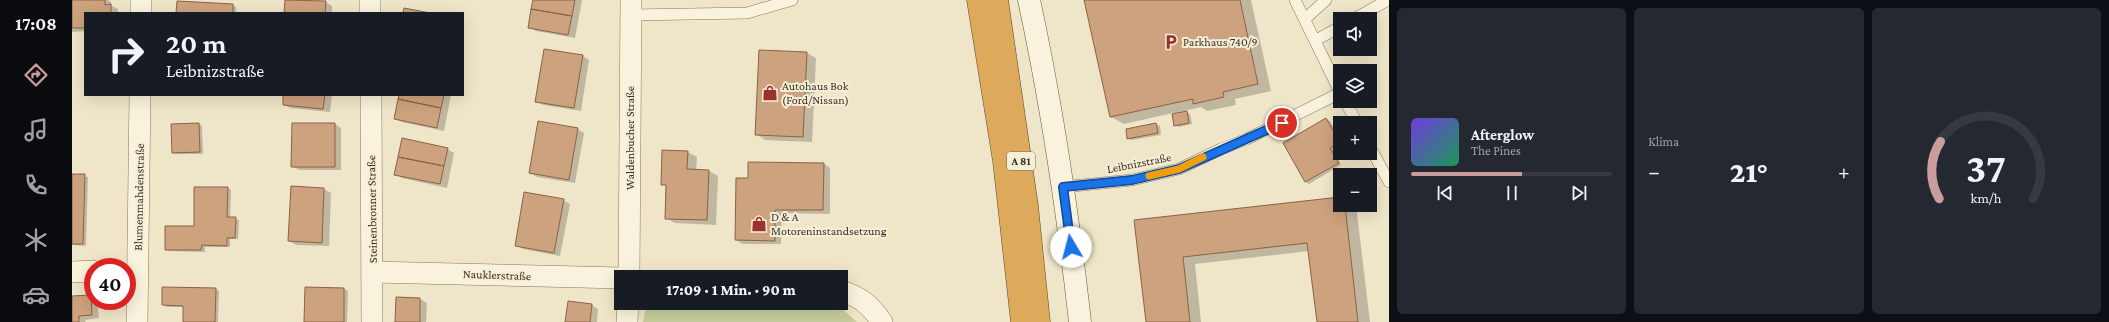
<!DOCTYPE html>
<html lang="de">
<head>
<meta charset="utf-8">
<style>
	:root { --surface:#171b24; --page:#242831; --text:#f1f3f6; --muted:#9ea1a6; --line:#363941; --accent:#ca9c9c }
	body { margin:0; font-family:"Crimson Pro",serif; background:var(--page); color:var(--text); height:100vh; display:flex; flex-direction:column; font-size:15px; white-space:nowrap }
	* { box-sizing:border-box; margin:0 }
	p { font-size:13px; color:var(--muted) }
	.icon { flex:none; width:22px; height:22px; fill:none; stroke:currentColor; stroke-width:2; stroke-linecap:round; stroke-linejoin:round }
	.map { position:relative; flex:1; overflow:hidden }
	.panel { display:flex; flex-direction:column; gap:8px; padding:8px; background:#0d0f14; width:720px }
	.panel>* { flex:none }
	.banner { position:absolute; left:12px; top:12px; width:380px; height:84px; border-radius:0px; box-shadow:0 4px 16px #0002; background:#171b24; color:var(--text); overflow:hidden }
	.fabs { position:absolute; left:1261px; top:12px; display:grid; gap:8px }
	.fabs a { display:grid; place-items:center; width:44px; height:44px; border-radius:0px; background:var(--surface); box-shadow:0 4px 16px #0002; font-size:20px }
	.speed { position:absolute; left:12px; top:258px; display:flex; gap:8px; font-size:20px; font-weight:700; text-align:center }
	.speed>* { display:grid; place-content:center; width:52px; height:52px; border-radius:50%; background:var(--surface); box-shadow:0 4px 16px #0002; line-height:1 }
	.speed .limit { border:6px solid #d22; background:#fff; color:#111 }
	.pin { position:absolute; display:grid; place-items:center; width:34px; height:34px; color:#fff; margin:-17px; border:2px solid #fff; border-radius:50%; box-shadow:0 1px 4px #0007 }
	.me { position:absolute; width:44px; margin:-22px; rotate:352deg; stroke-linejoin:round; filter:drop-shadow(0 0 3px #0008) }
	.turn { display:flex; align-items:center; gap:14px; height:84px; padding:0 16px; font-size:18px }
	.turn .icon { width:52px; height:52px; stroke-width:2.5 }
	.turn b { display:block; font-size:28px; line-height:34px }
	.big { font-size:30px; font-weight:800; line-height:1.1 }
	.panel .widget { flex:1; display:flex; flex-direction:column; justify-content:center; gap:6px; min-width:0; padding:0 14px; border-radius:6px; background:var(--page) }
	.panel .dial { align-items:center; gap:0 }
	.dial svg { height:104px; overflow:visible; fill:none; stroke:var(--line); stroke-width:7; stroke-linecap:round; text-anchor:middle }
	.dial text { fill:var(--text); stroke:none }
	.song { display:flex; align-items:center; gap:12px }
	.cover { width:48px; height:48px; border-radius:6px; background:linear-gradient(135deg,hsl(260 70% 55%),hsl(150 70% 35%)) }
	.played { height:4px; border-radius:2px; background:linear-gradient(90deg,var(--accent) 55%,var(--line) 55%) }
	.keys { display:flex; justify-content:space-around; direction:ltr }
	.heat { display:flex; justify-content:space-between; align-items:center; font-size:22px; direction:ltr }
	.panel .tiles { flex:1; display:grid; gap:8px; grid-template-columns:repeat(3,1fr) }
	.trip { position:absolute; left:542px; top:270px; width:234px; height:40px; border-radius:0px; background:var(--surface); box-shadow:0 4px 16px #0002; font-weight:800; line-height:40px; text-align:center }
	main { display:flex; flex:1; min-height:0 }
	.menu { display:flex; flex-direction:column; width:72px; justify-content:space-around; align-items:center; background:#090b0e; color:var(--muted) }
	.menu .icon { width:28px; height:28px }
	.menu .active { color:var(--accent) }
	.menu b { font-size:18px; color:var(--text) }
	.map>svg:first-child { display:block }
	.green { fill:#c6ce9c }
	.shadow { fill:#0003 }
	.building { fill:#cda27e; stroke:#8b6243 }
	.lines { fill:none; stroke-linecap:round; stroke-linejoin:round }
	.lane-casing { stroke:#8b785d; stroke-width:12 }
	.street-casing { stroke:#8b785d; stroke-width:22 }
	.secondary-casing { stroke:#6d5940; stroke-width:23 }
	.highway-casing { stroke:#5a4631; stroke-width:23 }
	.lane { stroke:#f9f2dc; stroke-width:11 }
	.street { stroke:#f9f2dc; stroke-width:21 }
	.secondary { stroke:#f9f2dc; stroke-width:22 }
	.highway { stroke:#dda95b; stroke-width:22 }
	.route-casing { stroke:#114b97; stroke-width:10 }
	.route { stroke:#1a73e8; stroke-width:7 }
	.slow { stroke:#f59e0b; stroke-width:7 }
	.labels { text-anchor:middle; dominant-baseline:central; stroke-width:4; stroke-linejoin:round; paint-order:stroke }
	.shield { fill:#f6efd8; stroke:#746957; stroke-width:1 }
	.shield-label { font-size:11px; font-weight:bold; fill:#3c2f20 }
	.poi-label { font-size:12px; fill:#3c2f20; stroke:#f6efd8; text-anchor:start }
	.street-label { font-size:12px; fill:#3c2f20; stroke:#f6efd8 }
</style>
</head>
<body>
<main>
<nav class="menu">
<b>17:08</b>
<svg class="icon active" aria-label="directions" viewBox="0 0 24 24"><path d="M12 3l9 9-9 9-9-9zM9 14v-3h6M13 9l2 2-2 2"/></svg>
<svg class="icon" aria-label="music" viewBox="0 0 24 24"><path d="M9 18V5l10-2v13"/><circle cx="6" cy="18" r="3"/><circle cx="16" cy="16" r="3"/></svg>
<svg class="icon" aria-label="phone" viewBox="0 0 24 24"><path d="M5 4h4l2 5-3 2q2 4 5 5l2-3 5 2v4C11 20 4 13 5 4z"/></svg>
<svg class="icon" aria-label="climate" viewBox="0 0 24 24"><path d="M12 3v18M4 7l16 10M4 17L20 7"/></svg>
<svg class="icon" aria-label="car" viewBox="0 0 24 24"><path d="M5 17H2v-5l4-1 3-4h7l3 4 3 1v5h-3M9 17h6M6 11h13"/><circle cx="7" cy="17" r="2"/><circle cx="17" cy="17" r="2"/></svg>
</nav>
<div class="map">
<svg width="1317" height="322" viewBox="0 0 1317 322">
	<rect width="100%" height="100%" fill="#efe5c8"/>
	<!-- green -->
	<path class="green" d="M 575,303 L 764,303 L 785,322 L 571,322 Z"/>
	<!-- shadow -->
	<path class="shadow" d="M 0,0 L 36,0 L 39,2 L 40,6 L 46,9 L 46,13 L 13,13 L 13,31 L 0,32 Z
		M 214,0 L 253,2 L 260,6 L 260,13 L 213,13 Z
		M 462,0 L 510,0 L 503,38 L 464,31 L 457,27 Z
		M 1013,0 L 1179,0 L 1199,91 L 1163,99 L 1164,105 L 1135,111 L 1129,107 L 1104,113 L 1104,114 L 1115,112 L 1118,114 L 1120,124 L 1107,127 L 1103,125 L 1101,113 L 1052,124 L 1039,117 Z
		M 106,2 L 161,5 L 164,7 L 164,13 L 105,13 Z
		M 735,53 L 744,58 L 740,142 L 693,140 L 684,134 Z
		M 511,56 L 517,60 L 509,111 L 471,105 L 464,101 Z
		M 212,95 L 260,95 L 258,112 L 218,108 L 212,104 Z
		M 328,95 L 379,95 L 372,131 L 330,122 L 323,118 Z
		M 1254,119 L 1258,121 L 1268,139 L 1268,145 L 1261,150 L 1269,165 L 1237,184 L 1234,182 L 1212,143 Z
		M 127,124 L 130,126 L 131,154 L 104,154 L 101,152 Z
		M 263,124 L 269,128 L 269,170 L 227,170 L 220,166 Z
		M 1084,124 L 1088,126 L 1089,135 L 1060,140 L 1056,138 L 1055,130 Z
		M 505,129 L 512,133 L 503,183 L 465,177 L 458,173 Z
		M 375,149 L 382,153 L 375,188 L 330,178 L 324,174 Z
		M 615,152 L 625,157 L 624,171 L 637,171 L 646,176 L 644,225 L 603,223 L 594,218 L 595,187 L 590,184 Z
		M 752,164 L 758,168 L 758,214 L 710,213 L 709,244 L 671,244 L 664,240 L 677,179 Z
		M 0,175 L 16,177 L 14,246 L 0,245 Z
		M 220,187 L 252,189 L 259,193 L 257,246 L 224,245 L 217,241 Z
		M 156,188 L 159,190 L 158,218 L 167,220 L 166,239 L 158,239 L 158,247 L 133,247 L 133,252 L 97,251 L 94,249 L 123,227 Z
		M 1268,198 L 1268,205 L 1284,205 L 1298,322 L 1246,322 L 1237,251 L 1123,264 L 1129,322 L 1075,322 L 1063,221 Z
		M 491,200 L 498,204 L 488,256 L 451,249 L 444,245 Z
		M 234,288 L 272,289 L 276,291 L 275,322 L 233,322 Z
		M 144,289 L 147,291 L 146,322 L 112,322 L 112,307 L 95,307 L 91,305 Z
		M 18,296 L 21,297 L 21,301 L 25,301 L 27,318 L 13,320 L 14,322 L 0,322 L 0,297 Z
		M 348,299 L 355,303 L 354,322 L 324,322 Z
		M 520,305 L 526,309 L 525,322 L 494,322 Z"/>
	<!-- building -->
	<path class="building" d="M 0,0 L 33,0 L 33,5 L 39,4 L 39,13 L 13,13 L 13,28 L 0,28 Z
		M 213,0 L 254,1 L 253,13 L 212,13 Z
		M 461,0 L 503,0 L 500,16 L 459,9 Z
		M 1012,0 L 1168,0 L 1186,84 L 1151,92 L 1152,97 L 1121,104 L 1121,99 L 1038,117 Z
		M 105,1 L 161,4 L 161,13 L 104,13 Z
		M 332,8 L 358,13 L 331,13 Z
		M 459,9 L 500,16 L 496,35 L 456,28 Z
		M 472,49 L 511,55 L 502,108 L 463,102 Z
		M 687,50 L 735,52 L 731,137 L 683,135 Z
		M 211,95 L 253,95 L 251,109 L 211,105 Z
		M 327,95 L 372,95 L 369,108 L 326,99 Z
		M 326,99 L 369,108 L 365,128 L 322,119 Z
		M 1115,111 L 1117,123 L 1102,126 L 1100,114 Z
		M 1254,118 L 1268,142 L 1258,148 L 1267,163 L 1233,182 L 1211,143 Z
		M 466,121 L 506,128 L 497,180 L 457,173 Z
		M 127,123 L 128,152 L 100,153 L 99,124 Z
		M 220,123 L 263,123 L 263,167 L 219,167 Z
		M 1084,123 L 1086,133 L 1055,139 L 1054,129 Z
		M 330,138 L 376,148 L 372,166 L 326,157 Z
		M 590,150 L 616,151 L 615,169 L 637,170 L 635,220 L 593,219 L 594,185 L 589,185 Z
		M 326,157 L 372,166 L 368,184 L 322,175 Z
		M 676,162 L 752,163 L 751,210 L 703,210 L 703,241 L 663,240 L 664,178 L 676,178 Z
		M 0,174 L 13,174 L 11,244 L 0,244 Z
		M 219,186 L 252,188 L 250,243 L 216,241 Z
		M 122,187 L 156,187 L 155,217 L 164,217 L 163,238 L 155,238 L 155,246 L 130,245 L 129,250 L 93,250 L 93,226 L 122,226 Z
		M 452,192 L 492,199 L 482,253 L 443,246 Z
		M 1268,197 L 1268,205 L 1273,205 L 1286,322 L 1245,322 L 1235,243 L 1111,257 L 1118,322 L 1074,322 L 1062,220 Z
		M 90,287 L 144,288 L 143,322 L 111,322 L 111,306 L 90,305 Z
		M 233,287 L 272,288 L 272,322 L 232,322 Z
		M 19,295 L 20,315 L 7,316 L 7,322 L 0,322 L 0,296 Z
		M 324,297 L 348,298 L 348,322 L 323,322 Z
		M 496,301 L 520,304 L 518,322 L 493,322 Z"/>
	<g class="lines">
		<defs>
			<path id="lane" d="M 1223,0 L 1268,92
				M 560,15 L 675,13 L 720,0
				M 1233,19 L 1254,0
				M 1282,19 L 1316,0
				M 1244,40 L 1268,27
				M 1273,101 L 1285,123
				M 1298,147 L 1317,182
				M 991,187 L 1060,180 L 1107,169 L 1149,149 L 1175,139 L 1268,93"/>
			<path id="street" d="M 69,13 L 69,0
				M 298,13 L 298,0
				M 299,95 L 300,322
				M 0,272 L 21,271
				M 301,272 L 549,278
				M 557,277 L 559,0
				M 769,291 C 789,297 798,305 810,322
				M 65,322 L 68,95
				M 555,322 L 556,303"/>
			<path id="secondary" d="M 957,0 C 980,106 996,214 1008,322"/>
			<path id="highway" d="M 906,0 L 932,161 L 950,322
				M 925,0 L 955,206 L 967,322"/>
		</defs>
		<!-- lane casing -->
		<use href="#lane" class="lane-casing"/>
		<!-- street casing -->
		<use href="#street" class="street-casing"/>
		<!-- secondary casing -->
		<use href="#secondary" class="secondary-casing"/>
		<!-- highway casing -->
		<use href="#highway" class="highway-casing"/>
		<!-- lane -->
		<use href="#lane" class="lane"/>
		<!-- street -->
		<use href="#street" class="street"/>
		<!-- secondary -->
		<use href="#secondary" class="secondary"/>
		<!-- highway -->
		<use href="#highway" class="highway"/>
	</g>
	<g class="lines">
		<defs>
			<path id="route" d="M 999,247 L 991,187 L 1060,180 L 1107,169 L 1210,123"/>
		</defs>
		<!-- route casing -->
		<use href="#route" class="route-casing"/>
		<!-- route -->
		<use href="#route" class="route"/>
		<!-- slow -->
		<path class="slow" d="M 1077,176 L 1107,169 L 1131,157"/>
	</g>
	<!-- icons -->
	<defs>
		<symbol id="parking-bare" viewBox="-9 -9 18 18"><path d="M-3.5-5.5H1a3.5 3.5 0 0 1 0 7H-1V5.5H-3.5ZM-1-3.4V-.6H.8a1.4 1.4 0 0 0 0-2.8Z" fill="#9b312d" stroke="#f6efd8" stroke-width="2.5" paint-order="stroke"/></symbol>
		<symbol id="shop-bare" viewBox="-9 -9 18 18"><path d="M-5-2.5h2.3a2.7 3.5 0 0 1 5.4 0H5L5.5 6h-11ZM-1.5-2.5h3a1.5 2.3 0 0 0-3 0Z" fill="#9b312d" stroke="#f6efd8" stroke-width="2.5" paint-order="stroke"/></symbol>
	</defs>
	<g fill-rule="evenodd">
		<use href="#parking-bare" x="1088" y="31" width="22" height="22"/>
		<use href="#shop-bare" x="687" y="82" width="22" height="22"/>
		<use href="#shop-bare" x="676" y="213" width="22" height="22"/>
	</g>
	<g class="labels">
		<!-- shield labels -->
		<rect class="shield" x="935" y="152" width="28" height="18" rx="3"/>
		<g class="shield-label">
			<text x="949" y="161">A 81</text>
		</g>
		<!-- poi labels -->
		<g class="poi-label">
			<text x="1111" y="42">Parkhaus 740/9</text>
			<text x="710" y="86">Autohaus Bok<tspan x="710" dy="14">(Ford/Nissan)</tspan></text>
			<text x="699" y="217">D &amp; A<tspan x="699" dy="14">Motoreninstandsetzung</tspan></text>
		</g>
		<!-- street labels -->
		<g class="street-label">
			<text transform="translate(558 138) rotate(-90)">Waldenbucher Straße</text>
			<text transform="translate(1067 163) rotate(-11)">Leibnizstraße</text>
			<text transform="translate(67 197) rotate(-89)">Blumenmahdenstraße</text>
			<text transform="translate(300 209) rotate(-91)">Steinenbronner Straße</text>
			<text transform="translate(425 275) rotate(2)">Nauklerstraße</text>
		</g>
	</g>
</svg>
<div class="fabs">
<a><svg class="icon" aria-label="sound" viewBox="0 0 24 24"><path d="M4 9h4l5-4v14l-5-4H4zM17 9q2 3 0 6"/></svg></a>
<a><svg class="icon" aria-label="layers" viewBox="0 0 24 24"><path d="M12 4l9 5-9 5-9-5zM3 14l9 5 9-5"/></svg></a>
<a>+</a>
<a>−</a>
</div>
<div class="speed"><div class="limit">40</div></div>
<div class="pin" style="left:1210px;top:123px;background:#d93025"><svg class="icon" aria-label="arrive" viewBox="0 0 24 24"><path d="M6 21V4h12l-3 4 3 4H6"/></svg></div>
<svg class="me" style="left:999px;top:247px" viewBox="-20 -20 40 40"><circle r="19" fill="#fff"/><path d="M0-13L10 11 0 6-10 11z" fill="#1a73e8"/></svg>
<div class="trip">17:09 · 1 Min. · 90 m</div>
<div class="banner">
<div class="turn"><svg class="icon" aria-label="right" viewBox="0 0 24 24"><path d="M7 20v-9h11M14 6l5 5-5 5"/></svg><div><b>20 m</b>Leibnizstraße</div></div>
</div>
</div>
<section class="panel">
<div class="tiles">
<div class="widget">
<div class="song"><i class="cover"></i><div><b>Afterglow</b><p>The Pines</p></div></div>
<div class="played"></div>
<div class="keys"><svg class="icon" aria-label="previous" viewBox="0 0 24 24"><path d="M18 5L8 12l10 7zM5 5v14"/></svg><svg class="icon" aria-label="pause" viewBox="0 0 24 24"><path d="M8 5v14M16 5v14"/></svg><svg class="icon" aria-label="next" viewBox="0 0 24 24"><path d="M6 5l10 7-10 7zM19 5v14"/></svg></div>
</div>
<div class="widget"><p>Klima</p>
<div class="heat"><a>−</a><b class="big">21°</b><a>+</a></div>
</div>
<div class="widget dial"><svg viewBox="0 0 100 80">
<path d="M14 69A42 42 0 1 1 86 69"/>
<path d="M14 69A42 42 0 0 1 15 25" stroke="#ca9c9c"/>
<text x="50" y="56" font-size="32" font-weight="700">37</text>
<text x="50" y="72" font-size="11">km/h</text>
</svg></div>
</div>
</section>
</main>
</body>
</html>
